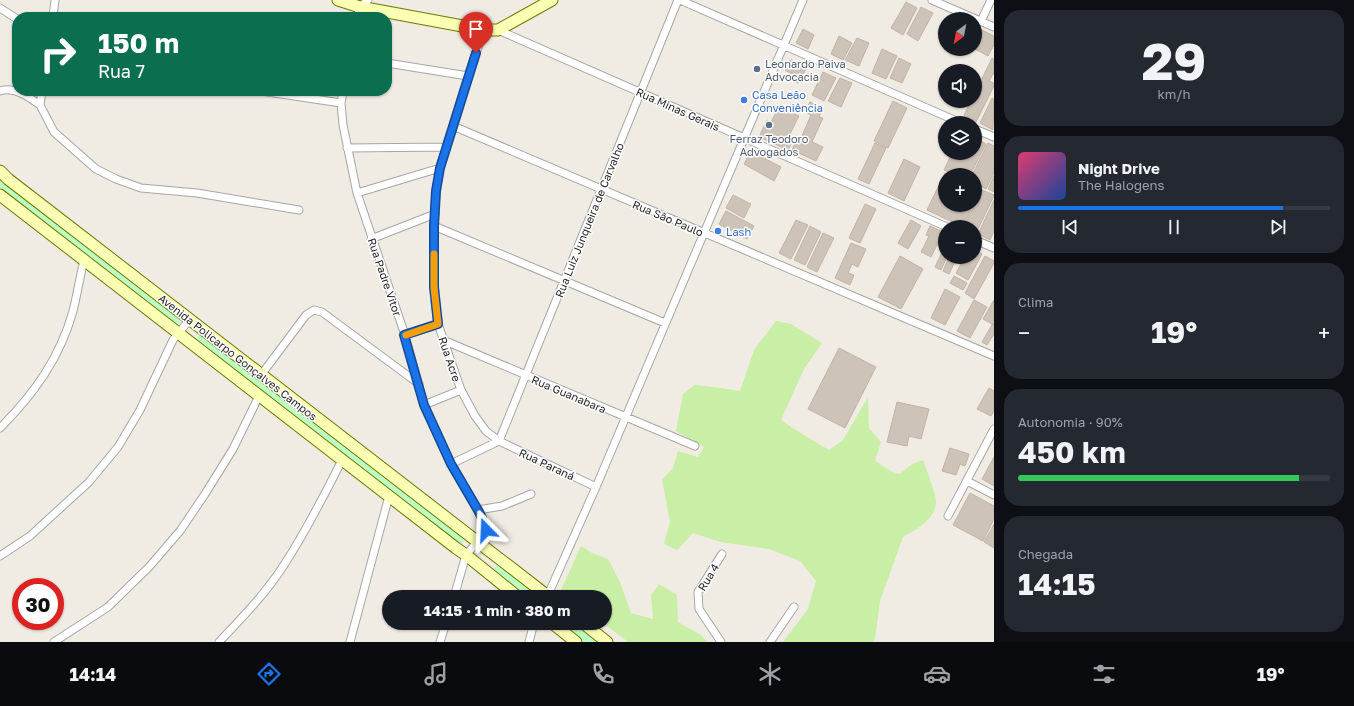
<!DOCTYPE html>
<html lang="pt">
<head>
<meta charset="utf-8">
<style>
	:root { --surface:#171b24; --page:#242831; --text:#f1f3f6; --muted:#9ea1a6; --line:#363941; --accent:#1a73e8 }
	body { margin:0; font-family:"Golos Text",sans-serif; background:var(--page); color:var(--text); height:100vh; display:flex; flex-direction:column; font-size:15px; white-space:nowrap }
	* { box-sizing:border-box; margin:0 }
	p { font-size:13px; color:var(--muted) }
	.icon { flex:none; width:22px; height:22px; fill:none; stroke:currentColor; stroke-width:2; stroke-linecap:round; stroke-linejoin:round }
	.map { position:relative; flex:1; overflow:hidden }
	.details { display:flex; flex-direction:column; gap:10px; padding:10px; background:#0d0f14; width:360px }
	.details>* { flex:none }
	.top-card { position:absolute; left:12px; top:12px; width:380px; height:84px; border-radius:16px; box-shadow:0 1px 3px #0004; background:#0b6e4f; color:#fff; overflow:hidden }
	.needle { width:26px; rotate:212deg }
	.fabs { position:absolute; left:938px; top:12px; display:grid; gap:8px }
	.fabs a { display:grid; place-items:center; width:44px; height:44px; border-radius:50%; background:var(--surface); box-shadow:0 1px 3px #0004; font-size:20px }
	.speed { position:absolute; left:12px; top:578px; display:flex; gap:8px; font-size:20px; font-weight:700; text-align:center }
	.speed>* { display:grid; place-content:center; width:52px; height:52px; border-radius:50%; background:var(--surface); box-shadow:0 1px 3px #0004; line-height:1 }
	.speed .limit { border:6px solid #d22; background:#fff; color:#111 }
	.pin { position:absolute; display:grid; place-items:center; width:34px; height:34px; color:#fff; margin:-41px -17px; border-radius:50% 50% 50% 0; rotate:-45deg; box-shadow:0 0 4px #0007 }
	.pin .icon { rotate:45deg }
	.me { position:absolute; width:44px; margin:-22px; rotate:339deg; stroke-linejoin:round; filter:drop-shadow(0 0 3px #0008) }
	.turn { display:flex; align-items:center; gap:14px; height:84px; padding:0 20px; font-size:18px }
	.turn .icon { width:52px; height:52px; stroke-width:2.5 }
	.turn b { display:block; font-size:28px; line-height:34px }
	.big { font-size:30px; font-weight:700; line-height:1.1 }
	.details .widget { flex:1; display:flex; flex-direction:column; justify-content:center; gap:6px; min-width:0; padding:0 14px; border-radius:16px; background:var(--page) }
	.details .dial { align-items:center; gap:0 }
	.dial b { font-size:52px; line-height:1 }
	.song { display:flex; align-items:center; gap:12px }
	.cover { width:48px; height:48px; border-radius:6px; background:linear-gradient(135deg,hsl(340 70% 55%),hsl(220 70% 35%)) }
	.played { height:4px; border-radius:2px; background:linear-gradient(90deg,var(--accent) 85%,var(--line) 85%) }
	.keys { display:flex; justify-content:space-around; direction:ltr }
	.heat { display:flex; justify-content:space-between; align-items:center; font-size:22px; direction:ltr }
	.charge { height:6px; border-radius:3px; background:linear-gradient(90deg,#34c759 90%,var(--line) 0) }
	.trip { position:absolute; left:382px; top:590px; width:230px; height:40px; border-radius:20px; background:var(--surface); box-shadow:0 1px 3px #0004; font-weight:700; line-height:40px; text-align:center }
	.dock { display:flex; height:64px; justify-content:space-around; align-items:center; background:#090b0e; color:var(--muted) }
	.dock .icon { width:28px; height:28px }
	.dock .current { color:var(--accent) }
	.dock b { font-size:18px; color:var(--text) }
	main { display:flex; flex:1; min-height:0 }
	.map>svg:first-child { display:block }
	.grass { fill:#c8efa5 }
	.park { fill:#bdfec3 }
	.building { fill:#cdc3b9; stroke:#c3b3a5 }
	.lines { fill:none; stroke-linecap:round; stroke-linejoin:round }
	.street-casing { stroke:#a6a6a6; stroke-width:9 }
	.secondary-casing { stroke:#6c7b00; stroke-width:13 }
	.street { stroke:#fff; stroke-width:7 }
	.secondary { stroke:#faffb3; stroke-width:11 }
	.route-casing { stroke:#114b97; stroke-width:10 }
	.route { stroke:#1a73e8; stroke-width:7 }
	.slow { stroke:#f59e0b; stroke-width:7 }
	.service-dot { fill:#5c6f8a; stroke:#fff; stroke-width:1.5 }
	.shop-dot { fill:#3f7fe0; stroke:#fff; stroke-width:1.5 }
	.labels { text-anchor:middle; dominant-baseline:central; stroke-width:3; stroke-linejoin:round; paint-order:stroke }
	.service-label { font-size:11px; fill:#4e5e75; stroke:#fff; text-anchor:start }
	.shop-label { font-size:11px; fill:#366cbe; stroke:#fff; text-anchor:start }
	.street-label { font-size:11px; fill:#1f1f1f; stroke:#fff }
</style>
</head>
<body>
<main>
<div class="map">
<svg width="994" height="642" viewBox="0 0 994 642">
	<rect width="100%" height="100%" fill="#f0ece4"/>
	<!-- grass -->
	<path class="grass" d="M 776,321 L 791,324 L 822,343 L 804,369 L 781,420 L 794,429 L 829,450 L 843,440 L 868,397 L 869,428 L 881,442 L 875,461 L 893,472 L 900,474 L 912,464 L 923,460 C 926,469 937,495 936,502 C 935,520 917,529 903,537 L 880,601 L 875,639 L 872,642 L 783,642 L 808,609 L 816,581 L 800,561 L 769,549 L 720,542 L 693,533 L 677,550 L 664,544 L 670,522 L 662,480 L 673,468 L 678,451 L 698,457 L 704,447 L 676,431 L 683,394 L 695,385 L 714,387 L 740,391 L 754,350 Z
		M 581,546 L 592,553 L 608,559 L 620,582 L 631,613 L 653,619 L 651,595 L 659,584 L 677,595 L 678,622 L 701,635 L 707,642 L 628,642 L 603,623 L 605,623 L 605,597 L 570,597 L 561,590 Z"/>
	<!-- park -->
	<path class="park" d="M 0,178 L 180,319 L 179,323 L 177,324 L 0,187 Z
		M 198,336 L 201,336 L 464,538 L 462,543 L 460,543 L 198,341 L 197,339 Z
		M 496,566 L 500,566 L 526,586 L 528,590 L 526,593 L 522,593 L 496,573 L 494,568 Z
		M 561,623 L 572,623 L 597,642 L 585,642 Z"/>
	<!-- building -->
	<path class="building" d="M 906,2 L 917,8 L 903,35 L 891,28 Z
		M 921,7 L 933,13 L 918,41 L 907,34 Z
		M 978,28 L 994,36 L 994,45 L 988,56 L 975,49 L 975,34 Z
		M 803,29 L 814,35 L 808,49 L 796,43 Z
		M 839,36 L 852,43 L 843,60 L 831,54 Z
		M 857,38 L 869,43 L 859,66 L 845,60 Z
		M 882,49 L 897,56 L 886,79 L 872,73 Z
		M 899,58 L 911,64 L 902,83 L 890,78 Z
		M 992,58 L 994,59 L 994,74 L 993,74 L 989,81 L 994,83 L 994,86 L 976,122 L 964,115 L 971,101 L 975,101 L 975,93 Z
		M 791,60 L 806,69 L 798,83 L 792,80 L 795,76 L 785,70 Z
		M 823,72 L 836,78 L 824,101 L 812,95 Z
		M 840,78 L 852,83 L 841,107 L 828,101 Z
		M 992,98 L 994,99 L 993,130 L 980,123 Z
		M 893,101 L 907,108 L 888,148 L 874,141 Z
		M 810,102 L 823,108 L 819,117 L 823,118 L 812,142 L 823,147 L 816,161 L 792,150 L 798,137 L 801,138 L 811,115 L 805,112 Z
		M 779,107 L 799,116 L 787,140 L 792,142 L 788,150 L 759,137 L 767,120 L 771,122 Z
		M 975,138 L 986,144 L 970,175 L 955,175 L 944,170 L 952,153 L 975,153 Z
		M 875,143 L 886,148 L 869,184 L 858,179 Z
		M 988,143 L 994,146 L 994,173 L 986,189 L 975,183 L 975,175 L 972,175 Z
		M 751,151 L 781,167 L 774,181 L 744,164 Z
		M 904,159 L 920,167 L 904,201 L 888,193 Z
		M 945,173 L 950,175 L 945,175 L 945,205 L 973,205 L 963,227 L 927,210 Z
		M 994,176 L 994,192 L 988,189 Z
		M 975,187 L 981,190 L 975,201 Z
		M 982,190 L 994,195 L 994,196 L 976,233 L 975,232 L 975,227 L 964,227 Z
		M 733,195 L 751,204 L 744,218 L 726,208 Z
		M 994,200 L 994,231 L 990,240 L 978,234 Z
		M 865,204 L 876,209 L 860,243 L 849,238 Z
		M 726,211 L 754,226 L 747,239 L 719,224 Z
		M 796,220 L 808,225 L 791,259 L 779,253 Z
		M 911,220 L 921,226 L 908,249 L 898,243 Z
		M 810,226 L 821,232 L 805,265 L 794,260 Z
		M 930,226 L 945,233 L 945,244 L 939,241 L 931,257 L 921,252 L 929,236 L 926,235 Z
		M 823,233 L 834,238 L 817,272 L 807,267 Z
		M 851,243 L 866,249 L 858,267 L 852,264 L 848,273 L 854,275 L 850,285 L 835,278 Z
		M 945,246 L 945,257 L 947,257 L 941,270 L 935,267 Z
		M 975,250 L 982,254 L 968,280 L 956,273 L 965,257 L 975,257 Z
		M 900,256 L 923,269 L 901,309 L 878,297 Z
		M 985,256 L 994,261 L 994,263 L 974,299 L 965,293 Z
		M 949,257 L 957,257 L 949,274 L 943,271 Z
		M 954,276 L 967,283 L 963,290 L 950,283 Z
		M 945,289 L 960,297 L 945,325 L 931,318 Z
		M 974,300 L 987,307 L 970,338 L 957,331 Z
		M 994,300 L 994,320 L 992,324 L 983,319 Z
		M 993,323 L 994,324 L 994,334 L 987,345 L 982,342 Z
		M 839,348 L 876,367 L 845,428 L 808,409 Z
		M 989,388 L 994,391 L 994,411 L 991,416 L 977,409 Z
		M 897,402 L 929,409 L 921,439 L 909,436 L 907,446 L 887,442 Z
		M 950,448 L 969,454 L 965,466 L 960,464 L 956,475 L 942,471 Z
		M 994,457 L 994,486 L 982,479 Z
		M 970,493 L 994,506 L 994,519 L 983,541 L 953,525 Z
		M 994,524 L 994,548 L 984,542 Z"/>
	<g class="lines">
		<defs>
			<path id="street" d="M 680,0 L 961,123
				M 932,0 L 994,27
				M 0,8 L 17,19
				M 53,17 L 55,0
				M 357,17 L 360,7 L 368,0
				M 981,21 L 991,0
				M 484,30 L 468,76 L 440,168 L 436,191 L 434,226 L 434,287 L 438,324 L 461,390 L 475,416 L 486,431 L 499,441 L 596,487
				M 498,30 L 947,227
				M 387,63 L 468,76
				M 0,91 C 14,86 29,97 40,105
				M 42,91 L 40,105 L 54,132 L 96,169 L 116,179 L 141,188 L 197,193 L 299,210
				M 261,91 L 341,103
				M 343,91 L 341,103 L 343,125 L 357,193 L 405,335 L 424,405 L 451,464 L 485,524 L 486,530 L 484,534 L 466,555 L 454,597
				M 453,126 L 994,356
				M 975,129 L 994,137
				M 347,148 L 446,147
				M 357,193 L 440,168
				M 434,226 L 665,323
				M 371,239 L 435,214
				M 975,240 L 994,248
				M 405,335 L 438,324
				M 443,340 L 695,446
				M 261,375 L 306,315 L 314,310 L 322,312 L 419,384
				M 424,405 L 461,390
				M 0,428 C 34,394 60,358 73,311 C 77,295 80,277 84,260
				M 499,441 L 678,0
				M 451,464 L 499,441
				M 967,481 L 994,495
				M 478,510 L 502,506 L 531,494
				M 948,516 L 994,429
				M 0,556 L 30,536 L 89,482 L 118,447 L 140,410 L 173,340 L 190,319
				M 547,597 L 596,487 L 803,0
				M 54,642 L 108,607 L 149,567 L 180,531 L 205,494 L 233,449 L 259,396
				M 219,642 C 242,618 266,593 284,565 C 306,531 324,496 342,460
				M 350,642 L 389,496
				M 440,642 L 446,623
				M 529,642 L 534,623
				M 721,642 L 699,609 L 698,592 L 722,554
				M 770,642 L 794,607"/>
			<path id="secondary" d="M 338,0 L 360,7 L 484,30 L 498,30 L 552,0
				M 0,171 L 8,179 L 549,597
				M 0,195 L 456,548 L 466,555 L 518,597
				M 552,623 L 576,642
				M 583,623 L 607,642"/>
		</defs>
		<!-- street casing -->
		<use href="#street" class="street-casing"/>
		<!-- secondary casing -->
		<use href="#secondary" class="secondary-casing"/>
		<!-- street -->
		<use href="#street" class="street"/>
		<!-- secondary -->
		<use href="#secondary" class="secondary"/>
	</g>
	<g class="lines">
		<defs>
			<path id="route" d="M 476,53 L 440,168 L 436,191 L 434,226 L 434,287 L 438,324 L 404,335 L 424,405 L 451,464 L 478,510 L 485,524 L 486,530"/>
		</defs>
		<!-- route casing -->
		<use href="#route" class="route-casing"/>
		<!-- route -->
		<use href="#route" class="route"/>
		<!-- slow -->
		<path class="slow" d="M 406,335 L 438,324 L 434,287 L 434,254"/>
	</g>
	<!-- markers -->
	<g class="service-dot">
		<circle cx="757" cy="69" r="4"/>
		<circle cx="769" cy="125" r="4"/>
	</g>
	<g class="shop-dot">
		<circle cx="744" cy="100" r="4"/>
		<circle cx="718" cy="231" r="4"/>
	</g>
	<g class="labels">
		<!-- service labels -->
		<g class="service-label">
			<text x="765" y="63">Leonardo Paiva<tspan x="765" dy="13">Advocacia</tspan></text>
			<text x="769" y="138" text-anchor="middle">Ferraz Teodoro<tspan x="769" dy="13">Advogados</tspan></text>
		</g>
		<!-- shop labels -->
		<g class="shop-label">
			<text x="752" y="94">Casa Leão<tspan x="752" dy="13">Conveniência</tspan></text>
			<text x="726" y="231">Lash</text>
		</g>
		<!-- street labels -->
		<g class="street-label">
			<text transform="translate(678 109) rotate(24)">Rua Minas Gerais</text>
			<text transform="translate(668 218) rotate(23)">Rua São Paulo</text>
			<text transform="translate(589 220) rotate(-68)">Rua Luiz Junqueira de Carvalho</text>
			<text transform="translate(385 277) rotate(71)">Rua Padre Vitor</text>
			<text transform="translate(238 357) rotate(38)">Avenida Policarpo Gonçalves Campos</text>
			<text transform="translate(450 359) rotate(71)">Rua Acre</text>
			<text transform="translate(569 394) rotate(23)">Rua Guanabara</text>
			<text transform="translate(547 464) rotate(25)">Rua Paraná</text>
			<text transform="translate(708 577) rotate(-59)">Rua 4</text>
		</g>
	</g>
</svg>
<div class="fabs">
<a><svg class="needle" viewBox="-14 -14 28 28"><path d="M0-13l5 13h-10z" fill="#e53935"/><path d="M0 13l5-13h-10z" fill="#9ea1a6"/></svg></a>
<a><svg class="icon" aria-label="sound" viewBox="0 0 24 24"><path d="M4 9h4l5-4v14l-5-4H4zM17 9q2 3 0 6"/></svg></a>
<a><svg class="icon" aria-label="layers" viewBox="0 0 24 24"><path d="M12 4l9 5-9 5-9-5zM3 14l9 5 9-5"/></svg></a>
<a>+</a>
<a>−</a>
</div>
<div class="speed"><div class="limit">30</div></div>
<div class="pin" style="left:476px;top:53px;background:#d93025"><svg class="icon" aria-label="arrive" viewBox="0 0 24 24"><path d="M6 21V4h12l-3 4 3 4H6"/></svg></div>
<svg class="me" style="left:486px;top:530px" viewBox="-20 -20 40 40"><path d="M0-17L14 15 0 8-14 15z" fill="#1a73e8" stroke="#fff" stroke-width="4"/></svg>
<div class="trip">14:15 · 1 min · 380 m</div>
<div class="top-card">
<div class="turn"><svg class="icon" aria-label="right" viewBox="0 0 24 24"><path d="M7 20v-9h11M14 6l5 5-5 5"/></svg><div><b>150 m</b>Rua 7</div></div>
</div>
</div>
<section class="details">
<div class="widget dial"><b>29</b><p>km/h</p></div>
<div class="widget">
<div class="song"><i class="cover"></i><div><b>Night Drive</b><p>The Halogens</p></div></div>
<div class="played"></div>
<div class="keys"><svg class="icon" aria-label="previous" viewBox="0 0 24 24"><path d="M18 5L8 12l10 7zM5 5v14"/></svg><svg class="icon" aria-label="pause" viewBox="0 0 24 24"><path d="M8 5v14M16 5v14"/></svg><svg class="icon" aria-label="next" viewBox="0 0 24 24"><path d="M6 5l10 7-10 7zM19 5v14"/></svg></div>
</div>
<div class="widget"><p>Clima</p>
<div class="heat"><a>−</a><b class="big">19°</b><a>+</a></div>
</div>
<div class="widget"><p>Autonomia · 90%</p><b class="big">450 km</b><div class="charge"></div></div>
<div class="widget"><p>Chegada</p><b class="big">14:15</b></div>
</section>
</main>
<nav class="dock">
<b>14:14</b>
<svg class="icon current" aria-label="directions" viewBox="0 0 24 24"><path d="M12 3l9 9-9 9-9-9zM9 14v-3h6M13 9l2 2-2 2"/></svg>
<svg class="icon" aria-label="music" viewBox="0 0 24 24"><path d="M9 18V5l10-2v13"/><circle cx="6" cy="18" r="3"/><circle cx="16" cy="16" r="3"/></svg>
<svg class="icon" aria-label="phone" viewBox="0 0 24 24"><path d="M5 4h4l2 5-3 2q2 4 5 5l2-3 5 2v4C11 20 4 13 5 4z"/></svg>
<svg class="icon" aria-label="climate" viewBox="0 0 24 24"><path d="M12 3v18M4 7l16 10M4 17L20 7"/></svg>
<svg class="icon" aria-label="car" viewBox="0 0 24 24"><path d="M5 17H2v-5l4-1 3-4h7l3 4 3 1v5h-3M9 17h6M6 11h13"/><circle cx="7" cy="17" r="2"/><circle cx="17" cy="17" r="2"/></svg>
<svg class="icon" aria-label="filters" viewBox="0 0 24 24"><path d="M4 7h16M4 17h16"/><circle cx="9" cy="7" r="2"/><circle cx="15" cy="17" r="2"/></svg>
<b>19°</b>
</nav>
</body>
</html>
